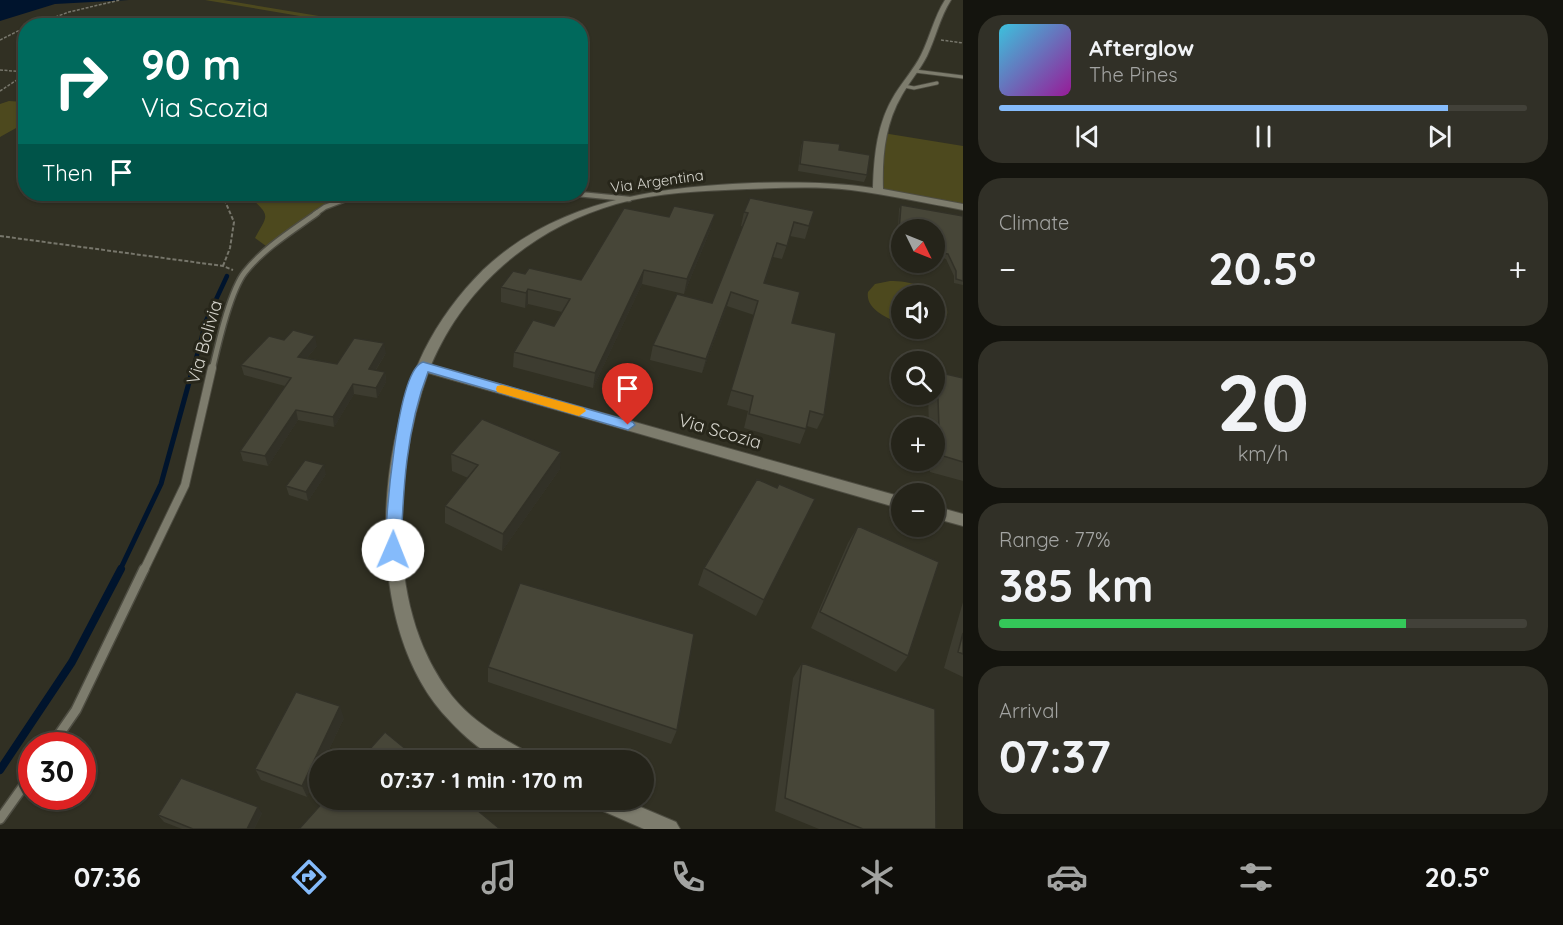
<!DOCTYPE html>
<html lang="en">
<head>
<meta charset="utf-8">
<style>
	:root { --surface:#25241a; --page:#313027; --text:#f1f3f6; --muted:#a3a4a2; --line:#424139; --accent:#85bbfb }
	body { margin:0; font-family:Quicksand,sans-serif; background:var(--page); color:var(--text); height:100vh; display:flex; flex-direction:column; font-size:22px; white-space:nowrap }
	* { box-sizing:border-box; margin:0 }
	p { font-size:20px; color:var(--muted) }
	.icon { flex:none; width:33px; height:33px; fill:none; stroke:currentColor; stroke-width:2; stroke-linecap:round; stroke-linejoin:round }
	.map { position:relative; flex:1; overflow:hidden }
	.panel { display:flex; flex-direction:column; gap:15px; padding:15px; background:#14140e; width:600px }
	.panel>* { flex:none }
	.guide { position:absolute; left:18px; top:18px; width:570px; height:183px; border-radius:24px; box-shadow:0 2px 4px #0004,0 0 0 2px var(--line); background:#00695c; color:#fff; overflow:hidden }
	.needle { width:39px; rotate:133deg }
	.tools { position:absolute; left:891px; top:219px; display:grid; gap:12px }
	.tools a { display:grid; place-items:center; width:54px; height:54px; border-radius:50%; background:var(--surface); box-shadow:0 2px 4px #0004,0 0 0 2px var(--line); font-size:30px }
	.speed { position:absolute; left:18px; top:732px; display:flex; gap:12px; font-size:30px; font-weight:700; text-align:center }
	.speed>* { display:grid; place-content:center; width:78px; height:78px; border-radius:50%; background:var(--surface); box-shadow:0 2px 4px #0004,0 0 0 2px var(--line); line-height:1 }
	.speed .limit { border:9px solid #d22; background:#fff; color:#111 }
	.pin { position:absolute; display:grid; place-items:center; width:51px; height:51px; color:#fff; margin:-62px -26px; border-radius:50% 50% 50% 0; rotate:-45deg; box-shadow:0 0 6px #0007 }
	.pin .icon { rotate:45deg }
	.me { position:absolute; width:66px; margin:-33px; rotate:1deg; stroke-linejoin:round; filter:drop-shadow(0 0 4px #0008) }
	.turn { display:flex; align-items:center; gap:21px; height:126px; padding:0 24px; font-size:27px }
	.turn .icon { width:78px; height:78px; stroke-width:2.5 }
	.turn b { display:block; font-size:42px; line-height:51px }
	.then { display:flex; align-items:center; height:57px; padding:0 24px; background:#0003; gap:12px; font-size:22px }
	.big { font-size:45px; font-weight:700; line-height:1.1 }
	.panel .card { flex:1; display:flex; flex-direction:column; justify-content:center; gap:9px; min-width:0; padding:0 21px; border-radius:24px; background:var(--page) }
	.panel .dial { align-items:center; gap:0 }
	.dial b { font-size:78px; line-height:1 }
	.song { display:flex; align-items:center; gap:18px }
	.cover { width:72px; height:72px; border-radius:9px; background:linear-gradient(135deg,hsl(190 70% 55%),hsl(300 70% 35%)) }
	.played { height:6px; border-radius:3px; background:linear-gradient(90deg,var(--accent) 85%,var(--line) 85%) }
	.keys { display:flex; justify-content:space-around; direction:ltr }
	.heat { display:flex; justify-content:space-between; align-items:center; font-size:33px; direction:ltr }
	.charge { height:9px; border-radius:4px; background:linear-gradient(90deg,#34c759 77%,var(--line) 0) }
	.trip { position:absolute; left:309px; top:750px; width:345px; height:60px; border-radius:30px; background:var(--surface); box-shadow:0 2px 4px #0004,0 0 0 2px var(--line); font-weight:700; line-height:60px; text-align:center }
	.tab-bar { display:flex; height:96px; justify-content:space-around; align-items:center; background:#0f0e0a; color:var(--muted) }
	.tab-bar .icon { width:42px; height:42px }
	.tab-bar .current { color:var(--accent) }
	.tab-bar b { font-size:27px; color:var(--text) }
	main { display:flex; flex:1; min-height:0 }
	.map>svg:first-child { display:block }
	.green { fill:#4d491e }
	.water { fill:#00142d }
	.lines { fill:none; stroke-linecap:round; stroke-linejoin:round }
	.stream-far2 { stroke:#00142d; stroke-width:4.5 }
	.stream-far1 { stroke:#00142d; stroke-width:5 }
	.stream { stroke:#00142d; stroke-width:8 }
	.lane-far4-casing { stroke:#4e4d42; stroke-width:4.5 }
	.lane-far3-casing { stroke:#4e4d42; stroke-width:7 }
	.lane-far2-casing { stroke:#4e4d42; stroke-width:8 }
	.lane-far1-casing { stroke:#4e4d42; stroke-width:10 }
	.lane-casing { stroke:#4e4d42; stroke-width:12 }
	.street-casing { stroke:#4e4d42; stroke-width:2 }
	.path-far1 { stroke:#77766b; stroke-width:1.5; stroke-dasharray:3 1.5; stroke-linecap:butt }
	.path { stroke:#77766b; stroke-width:2; stroke-dasharray:4 2; stroke-linecap:butt }
	.lane-far4 { stroke:#7d7c6d; stroke-width:3 }
	.lane-far3 { stroke:#7d7c6d; stroke-width:4.5 }
	.lane-far2 { stroke:#7d7c6d; stroke-width:5 }
	.lane-far1 { stroke:#7d7c6d; stroke-width:8 }
	.lane { stroke:#7d7c6d; stroke-width:9 }
	.street { fill:#7d7c6d; fill-rule:evenodd }
	.wall { fill:#3d3c30 }
	.shaded-wall { fill:#323127 }
	.building { fill:#474638; stroke:#323127; stroke-width:1.5 }
	.route { fill:#85bbfb; stroke:#567aa3; stroke-width:1.5 }
	.slow { fill:#f59e0b }
	.labels { text-anchor:middle; dominant-baseline:central; stroke-width:6; stroke-linejoin:round; paint-order:stroke }
	.far-street-label { font-size:15px; fill:#d5d4cc; stroke:#27261a }
	.street-label { font-size:18px; fill:#d5d4cc; stroke:#27261a }
</style>
</head>
<body>
<main>
<div class="map">
<svg width="963" height="829" viewBox="0 0 963 829">
	<rect width="100%" height="100%" fill="#313023"/>
	<!-- green -->
	<path class="green" d="M 205,0 L 223,0 L 343,20 L 404,25 L 353,25 Z
		M 9,101 L 25,102 L 25,123 L 0,137 L 0,104 Z
		M 883,133 L 963,146 L 963,205 L 881,190 Z
		M 250,194 L 338,194 L 336,197 L 266,246 L 255,238 C 267,215 272,217 250,197 Z
		M 890,281 C 900,281 910,282 919,286 C 937,292 963,314 935,325 L 934,296 L 902,296 L 901,323 C 888,319 865,309 868,292 L 875,284 Z"/>
	<!-- water -->
	<path class="water" d="M 0,0 L 129,0 L 55,4 L 0,21 Z"/>
	<g class="lines">
		<!-- stream-far2 -->
		<path class="stream-far2" d="M 193,370 L 206,321 L 227,276"/>
		<!-- stream-far1 -->
		<path class="stream-far1" d="M 120,570 L 161,484 L 193,368"/>
		<!-- stream -->
		<path class="stream" d="M 0,770 L 72,662 L 121,569"/>
		<defs>
			<path id="lane-far4" d="M 915,71 L 963,77
				M 904,86 L 914,88 L 937,83"/>
			<path id="lane-far3" d="M 578,194 L 629,199
				M 315,214 L 325,207 L 346,199 L 578,194"/>
			<path id="lane-far2" d="M 212,370 C 218,345 230,291 245,272 C 264,248 292,231 317,213"/>
			<path id="lane-far1" d="M 144,570 L 185,485 L 212,368"/>
			<path id="lane" d="M 51,746 L 76,710 L 144,569
				M 0,819 L 32,774"/>
			<path id="street" d="M 945,0 L 951,0 C 940,17 936,37 927,56 C 920,70 910,81 902,95 C 885,124 882,156 883,189 L 963,204 L 963,210 C 926,203 889,195 851,190 C 817,186 782,188 747,189 C 703,191 658,192 616,204 C 533,228 465,285 431,365 L 902,497 L 902,509 L 428,373 C 393,472 384,610 452,696 C 472,721 501,738 529,753 L 532,760 C 524,761 510,763 502,760 C 484,754 463,735 450,721 C 364,634 374,453 424,351 C 439,321 459,294 483,270 C 557,200 656,187 753,183 C 794,182 833,182 873,188 C 874,155 877,123 895,94 C 903,81 914,69 921,55 C 930,37 934,17 945,0 Z
				M 934,506 L 963,514 L 963,526 L 934,518 Z
				M 591,800 L 624,800 L 676,822 L 680,829 L 644,829 L 594,807 Z"/>
		</defs>
		<!-- lane-far4 casing -->
		<use href="#lane-far4" class="lane-far4-casing"/>
		<!-- lane-far3 casing -->
		<use href="#lane-far3" class="lane-far3-casing"/>
		<!-- lane-far2 casing -->
		<use href="#lane-far2" class="lane-far2-casing"/>
		<!-- lane-far1 casing -->
		<use href="#lane-far1" class="lane-far1-casing"/>
		<!-- lane casing -->
		<use href="#lane" class="lane-casing"/>
		<!-- street casing -->
		<use href="#street" class="street-casing"/>
		<!-- path-far1 -->
		<path class="path-far1" d="M 30,26 L 69,12 L 120,0
			M 0,40 L 26,27
			M 941,40 L 963,43
			M 0,70 L 26,72
			M 0,91 L 26,74"/>
		<!-- path -->
		<path class="path" d="M 222,194 L 234,222 L 230,248 L 223,266
			M 0,236 L 223,266 L 233,270"/>
		<!-- lane-far4 -->
		<use href="#lane-far4" class="lane-far4"/>
		<!-- lane-far3 -->
		<use href="#lane-far3" class="lane-far3"/>
		<!-- lane-far2 -->
		<use href="#lane-far2" class="lane-far2"/>
		<!-- lane-far1 -->
		<use href="#lane-far1" class="lane-far1"/>
		<!-- lane -->
		<use href="#lane" class="lane"/>
		<!-- street -->
		<use href="#street" class="street"/>
	</g>
	<!-- wall -->
	<path class="wall" d="M 803,140 L 839,150 L 867,175 L 864,182 L 798,171 L 801,147 Z
		M 901,205 L 963,216 L 963,285 L 954,283 L 954,276 L 946,259 L 934,256 L 934,230 L 902,230 L 902,250 L 897,249 L 899,209 Z
		M 744,212 L 809,226 L 805,239 L 790,236 L 782,259 L 773,257 L 764,283 L 792,323 L 824,415 L 817,429 L 807,426 L 800,444 L 744,428 L 748,411 L 727,405 L 754,315 L 727,306 L 702,373 L 650,360 L 653,345 L 712,303 L 743,226 L 741,226 Z
		M 711,228 L 684,294 L 642,284 L 593,388 L 513,367 L 514,352 L 554,326 L 562,312 L 528,304 L 525,308 L 501,302 L 501,287 L 525,274 L 581,280 Z
		M 317,346 L 307,358 L 337,364 L 386,353 L 376,370 L 385,372 L 386,382 L 377,398 L 354,394 L 334,427 L 298,420 L 268,466 L 243,461 L 240,451 L 285,386 L 244,375 L 241,365 Z
		M 937,372 L 963,378 L 963,481 L 930,472 L 929,460 L 934,460 L 934,428 L 929,428 L 928,394 L 934,394 L 934,376 Z
		M 451,454 L 560,469 L 502,551 L 445,523 L 445,506 L 468,478 L 452,471 Z
		M 326,474 L 308,501 L 289,495 L 286,486 Z
		M 777,488 L 815,499 L 756,616 L 698,585 L 704,568 Z
		M 858,526 L 908,656 L 896,672 L 811,628 L 848,543 Z
		M 963,602 L 963,677 L 944,668 Z
		M 802,663 L 936,829 L 819,829 L 775,811 L 793,678 Z
		M 488,667 L 677,730 L 671,744 L 488,682 Z
		M 344,718 L 324,760 L 320,760 L 307,797 L 261,780 L 255,769 Z
		M 262,813 L 254,829 L 182,829 L 164,822 L 158,815 Z"/>
	<!-- shaded-wall -->
	<path class="shaded-wall" d="M 715,214 L 711,228 L 684,294 L 687,279 Z
		M 644,270 L 642,284 L 593,388 L 595,373 Z
		M 528,289 L 528,304 L 525,308 L 526,293 Z
		M 731,292 L 727,306 L 702,373 L 706,359 Z
		M 315,336 L 317,346 L 300,366 L 298,357 Z
		M 384,343 L 386,353 L 370,379 L 369,369 Z
		M 385,372 L 386,382 L 377,398 L 376,388 Z
		M 353,384 L 354,394 L 334,427 L 333,417 Z
		M 296,410 L 298,420 L 268,466 L 265,456 Z
		M 561,452 L 560,469 L 502,551 L 503,534 Z
		M 324,465 L 326,474 L 308,501 L 306,492 Z
		M 340,706 L 344,718 L 324,760 L 320,760 L 320,769 L 307,797 L 302,786 Z
		M 258,807 L 262,813 L 254,829 L 247,829 Z"/>
	<!-- building -->
	<path class="building" d="M 803,140 L 840,144 L 839,150 L 870,155 L 867,175 L 800,164 Z
		M 750,198 L 814,211 L 809,226 L 794,222 L 787,246 L 777,243 L 764,283 L 800,292 L 792,323 L 836,333 L 824,415 L 810,411 L 806,429 L 749,414 L 753,396 L 731,390 L 758,301 L 731,292 L 706,359 L 653,345 L 677,294 L 712,303 L 748,213 L 744,212 Z
		M 901,205 L 963,216 L 963,281 L 956,279 L 956,271 L 948,254 L 934,252 L 934,230 L 902,230 L 902,245 L 898,245 Z
		M 674,206 L 715,214 L 687,279 L 644,270 L 595,373 L 514,352 L 533,320 L 554,326 L 570,299 L 528,289 L 526,293 L 501,287 L 513,271 L 525,274 L 529,268 L 581,280 L 624,208 L 669,217 Z
		M 293,330 L 315,336 L 298,357 L 337,364 L 354,338 L 384,343 L 369,369 L 385,372 L 376,388 L 353,384 L 333,417 L 296,410 L 265,456 L 240,451 L 291,378 L 241,365 L 269,336 L 284,340 Z
		M 937,372 L 963,378 L 963,462 L 940,455 Z
		M 482,419 L 561,452 L 503,534 L 445,506 L 478,465 L 451,454 Z
		M 305,460 L 324,465 L 306,492 L 286,486 Z
		M 757,479 L 777,488 L 779,484 L 815,499 L 764,600 L 704,568 Z
		M 858,526 L 939,562 L 908,656 L 820,612 Z
		M 520,583 L 694,634 L 677,730 L 488,667 Z
		M 963,633 L 963,654 L 958,652 Z
		M 802,663 L 935,709 L 936,829 L 863,829 L 785,798 Z
		M 296,692 L 340,706 L 302,786 L 255,769 Z
		M 385,732 L 419,760 L 360,760 Z
		M 181,778 L 258,807 L 247,829 L 193,829 L 158,815 Z
		M 325,800 L 465,800 L 500,829 L 299,829 Z"/>
	<!-- route -->
	<path class="route" d="M 423,362 L 633,422 L 635,425 L 628,430 L 428,372 C 406,429 403,490 401,550 L 399,555 L 393,557 L 388,555 L 385,550 C 386,522 396,370 423,362 Z"/>
	<!-- slow -->
	<path class="slow" d="M 502,385 L 584,408 L 586,411 L 579,416 L 497,392 L 496,389 L 497,386 Z"/>
	<g class="labels">
		<!-- far-street labels -->
		<g class="far-street-label">
			<text transform="translate(657 181) rotate(-8)">Via Argentina</text>
		</g>
		<!-- street labels -->
		<g class="street-label">
			<text transform="translate(204 342) rotate(-74)">Via Bolivia</text>
			<text transform="translate(720 431) rotate(16)">Via Scozia</text>
		</g>
	</g>
</svg>
<div class="tools">
<a><svg class="needle" viewBox="-14 -14 28 28"><path d="M0-13l5 13h-10z" fill="#e53935"/><path d="M0 13l5-13h-10z" fill="#a3a4a2"/></svg></a>
<a><svg class="icon" aria-label="sound" viewBox="0 0 24 24"><path d="M4 9h4l5-4v14l-5-4H4zM17 9q2 3 0 6"/></svg></a>
<a><svg class="icon" aria-label="search" viewBox="0 0 24 24"><circle cx="10" cy="10" r="6"/><path d="M15 15l6 6"/></svg></a>
<a>+</a>
<a>−</a>
</div>
<div class="speed"><div class="limit">30</div></div>
<div class="pin" style="left:628px;top:425px;background:#d93025"><svg class="icon" aria-label="arrive" viewBox="0 0 24 24"><path d="M6 21V4h12l-3 4 3 4H6"/></svg></div>
<svg class="me" style="left:393px;top:550px" viewBox="-20 -20 40 40"><circle r="19" fill="#fff"/><path d="M0-13L10 11 0 6-10 11z" fill="#85bbfb"/></svg>
<div class="trip">07:37 · 1 min · 170 m</div>
<div class="guide">
<div class="turn"><svg class="icon" aria-label="right" viewBox="0 0 24 24"><path d="M7 20v-9h11M14 6l5 5-5 5"/></svg><div><b>90 m</b>Via Scozia</div></div>
<div class="then">Then<svg class="icon" aria-label="arrive" viewBox="0 0 24 24"><path d="M6 21V4h12l-3 4 3 4H6"/></svg></div>
</div>
</div>
<section class="panel">
<div class="card">
<div class="song"><i class="cover"></i><div><b>Afterglow</b><p>The Pines</p></div></div>
<div class="played"></div>
<div class="keys"><svg class="icon" aria-label="previous" viewBox="0 0 24 24"><path d="M18 5L8 12l10 7zM5 5v14"/></svg><svg class="icon" aria-label="pause" viewBox="0 0 24 24"><path d="M8 5v14M16 5v14"/></svg><svg class="icon" aria-label="next" viewBox="0 0 24 24"><path d="M6 5l10 7-10 7zM19 5v14"/></svg></div>
</div>
<div class="card"><p>Climate</p>
<div class="heat"><a>−</a><b class="big">20.5°</b><a>+</a></div>
</div>
<div class="card dial"><b>20</b><p>km/h</p></div>
<div class="card"><p>Range · 77%</p><b class="big">385 km</b><div class="charge"></div></div>
<div class="card"><p>Arrival</p><b class="big">07:37</b></div>
</section>
</main>
<nav class="tab-bar">
<b>07:36</b>
<svg class="icon current" aria-label="directions" viewBox="0 0 24 24"><path d="M12 3l9 9-9 9-9-9zM9 14v-3h6M13 9l2 2-2 2"/></svg>
<svg class="icon" aria-label="music" viewBox="0 0 24 24"><path d="M9 18V5l10-2v13"/><circle cx="6" cy="18" r="3"/><circle cx="16" cy="16" r="3"/></svg>
<svg class="icon" aria-label="phone" viewBox="0 0 24 24"><path d="M5 4h4l2 5-3 2q2 4 5 5l2-3 5 2v4C11 20 4 13 5 4z"/></svg>
<svg class="icon" aria-label="climate" viewBox="0 0 24 24"><path d="M12 3v18M4 7l16 10M4 17L20 7"/></svg>
<svg class="icon" aria-label="car" viewBox="0 0 24 24"><path d="M5 17H2v-5l4-1 3-4h7l3 4 3 1v5h-3M9 17h6M6 11h13"/><circle cx="7" cy="17" r="2"/><circle cx="17" cy="17" r="2"/></svg>
<svg class="icon" aria-label="filters" viewBox="0 0 24 24"><path d="M4 7h16M4 17h16"/><circle cx="9" cy="7" r="2"/><circle cx="15" cy="17" r="2"/></svg>
<b>20.5°</b>
</nav>
</body>
</html>
